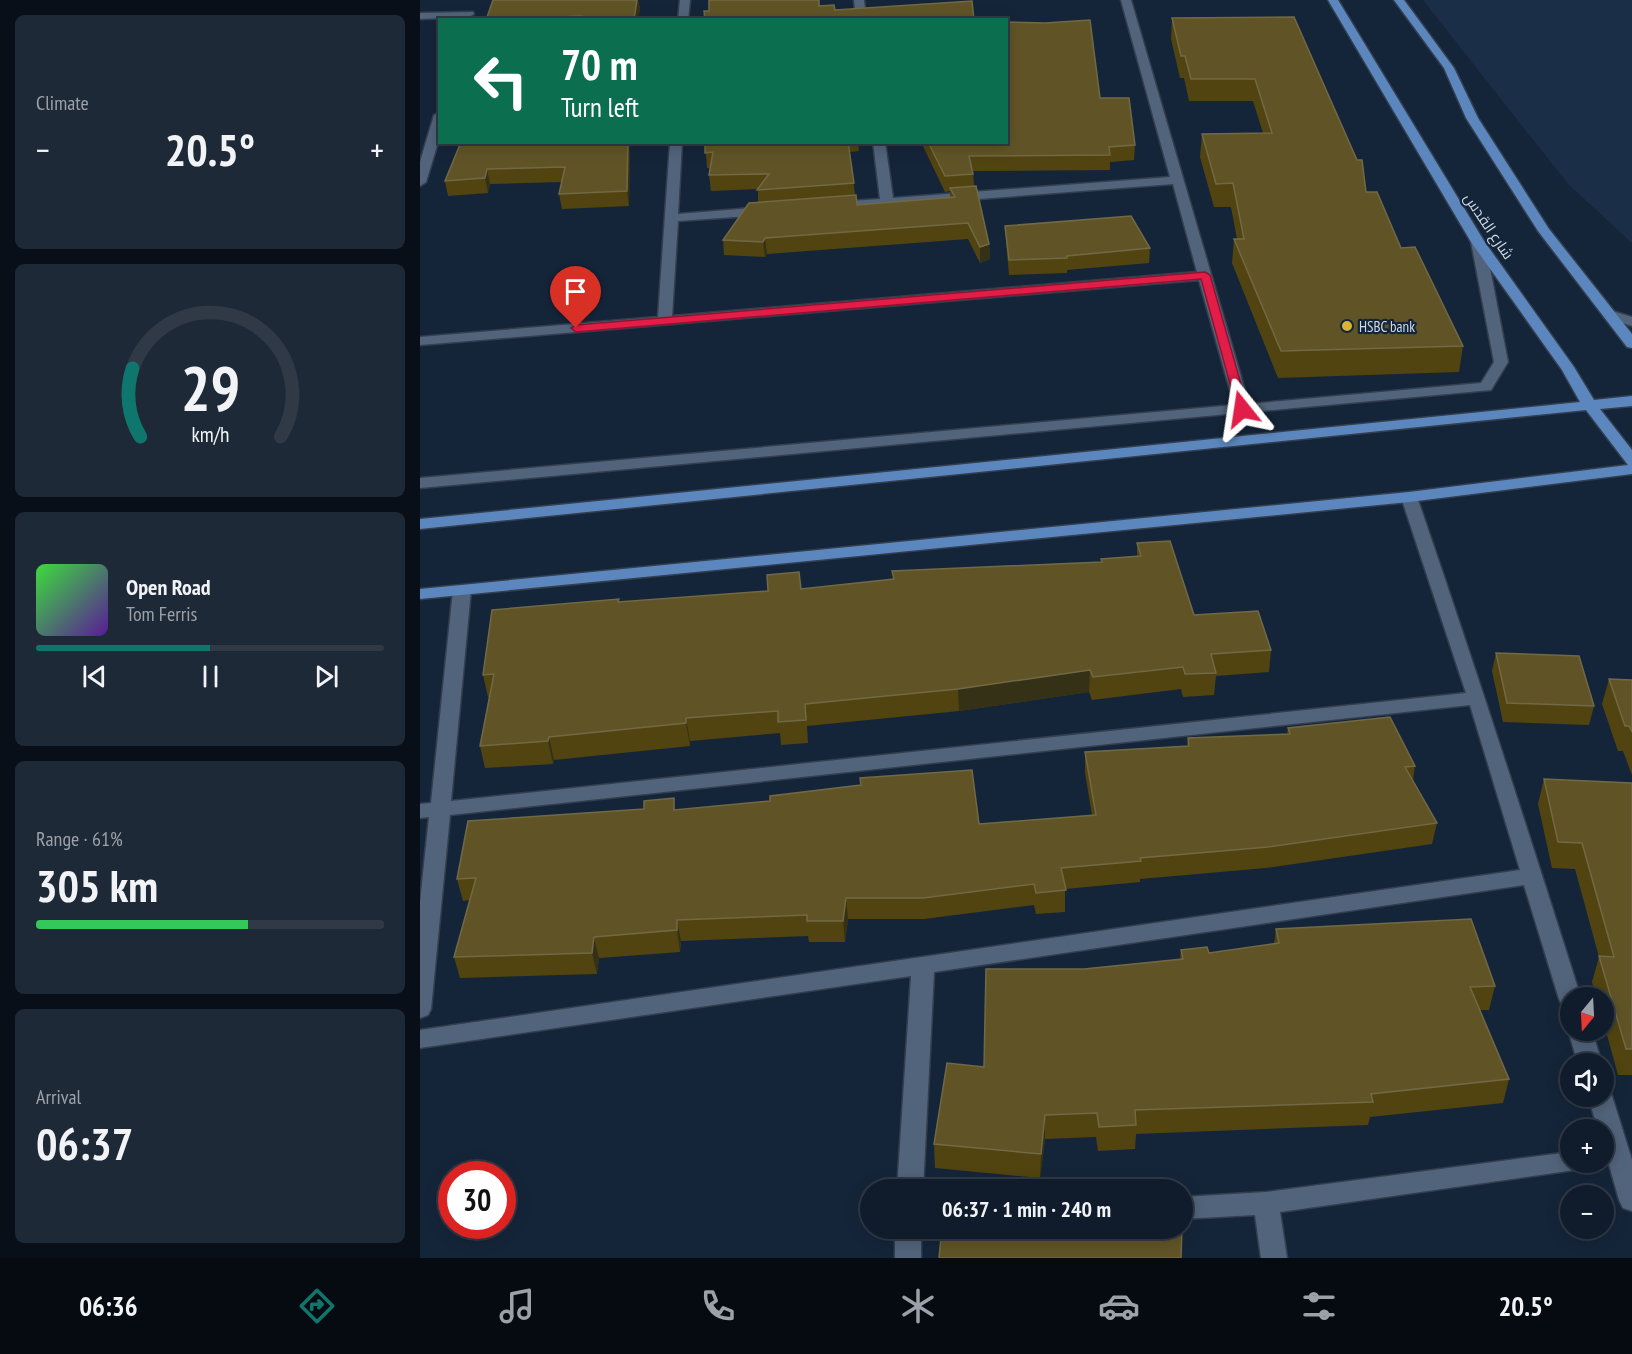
<!DOCTYPE html>
<html lang="en">
<head>
<meta charset="utf-8">
<style>
	:root { --surface:#101c2b; --page:#1e2937; --text:#f1f3f6; --muted:#9ca1a9; --line:#303a47; --accent:#0f766e }
	body { margin:0; font-family:"PT Sans Narrow",Cairo,sans-serif; background:var(--page); color:var(--text); height:100vh; display:flex; flex-direction:column; font-size:22px; white-space:nowrap }
	* { box-sizing:border-box; margin:0 }
	p { font-size:20px; color:var(--muted) }
	.icon { flex:none; width:33px; height:33px; fill:none; stroke:currentColor; stroke-width:2; stroke-linecap:round; stroke-linejoin:round }
	.map { position:relative; flex:1; overflow:hidden }
	.panel { display:flex; flex-direction:column; gap:15px; padding:15px; background:#090f18; width:420px }
	.panel>* { flex:none }
	.banner { position:absolute; left:18px; top:18px; width:570px; height:126px; border-radius:0px; box-shadow:0 3px 15px #0003,0 0 0 2px var(--line); background:#0b6e4f; color:#fff; overflow:hidden }
	.needle { width:39px; rotate:198deg }
	.buttons { position:absolute; left:1140px; top:987px; display:grid; gap:12px }
	.buttons a { display:grid; place-items:center; width:54px; height:54px; border-radius:50%; background:var(--surface); box-shadow:0 3px 15px #0003,0 0 0 2px var(--line); font-size:30px }
	.speed { position:absolute; left:18px; top:1161px; display:flex; gap:12px; font-size:30px; font-weight:700; text-align:center }
	.speed>* { display:grid; place-content:center; width:78px; height:78px; border-radius:50%; background:var(--surface); box-shadow:0 3px 15px #0003,0 0 0 2px var(--line); line-height:1 }
	.speed .limit { border:9px solid #d22; background:#fff; color:#111 }
	.pin { position:absolute; display:grid; place-items:center; width:51px; height:51px; color:#fff; margin:-62px -26px; border-radius:50% 50% 50% 0; rotate:-45deg; box-shadow:0 0 6px #0007 }
	.pin .icon { rotate:45deg }
	.me { position:absolute; width:66px; margin:-33px; rotate:345deg; stroke-linejoin:round; filter:drop-shadow(0 0 4px #0008) }
	.turn { display:flex; align-items:center; gap:21px; height:126px; padding:0 24px; font-size:27px }
	.turn .icon { width:78px; height:78px; stroke-width:2.5 }
	.turn b { display:block; font-size:42px; line-height:51px }
	.big { font-size:45px; font-weight:700; line-height:1.1 }
	.panel .card { flex:1; display:flex; flex-direction:column; justify-content:center; gap:9px; min-width:0; padding:0 21px; border-radius:9px; background:var(--page) }
	.panel .dial { align-items:center; gap:0 }
	.dial svg { height:156px; overflow:visible; fill:none; stroke:var(--line); stroke-width:7; stroke-linecap:round; text-anchor:middle }
	.dial text { fill:var(--text); stroke:none }
	.song { display:flex; align-items:center; gap:18px }
	.cover { width:72px; height:72px; border-radius:9px; background:linear-gradient(135deg,hsl(120 70% 55%),hsl(270 70% 35%)) }
	.played { height:6px; border-radius:3px; background:linear-gradient(90deg,var(--accent) 50%,var(--line) 50%) }
	.keys { display:flex; justify-content:space-around; direction:ltr }
	.heat { display:flex; justify-content:space-between; align-items:center; font-size:33px; direction:ltr }
	.charge { height:9px; border-radius:4px; background:linear-gradient(90deg,#34c759 61%,var(--line) 0) }
	.trip { position:absolute; left:440px; top:1179px; width:333px; height:60px; border-radius:30px; background:var(--surface); box-shadow:0 3px 15px #0003,0 0 0 2px var(--line); font-weight:700; line-height:60px; text-align:center }
	.dock { display:flex; height:96px; justify-content:space-around; align-items:center; background:#060b11; color:var(--muted) }
	.dock .icon { width:42px; height:42px }
	.dock .active { color:var(--accent) }
	.dock b { font-size:27px; color:var(--text) }
	main { display:flex; flex:1; min-height:0 }
	.map>svg:first-child { display:block }
	.built { fill:#1b2e47 }
	.lines { fill:none; stroke-linecap:round; stroke-linejoin:round }
	.minor-casing { stroke:#333e4f; stroke-width:3 }
	.major-casing { stroke:#333e4f; stroke-width:3 }
	.minor { fill:#52647b; fill-rule:evenodd }
	.major { fill:#5b87be; fill-rule:evenodd }
	.wall { fill:#524410 }
	.shaded-wall { fill:#343117 }
	.building { fill:#605427; stroke:#716945; stroke-width:1.5 }
	.route { fill:#e11d48; stroke:#92132f; stroke-width:1.5 }
	.poi-dot { fill:#d9b334; stroke:#152539; stroke-width:2 }
	.labels { text-anchor:middle; dominant-baseline:central; stroke-width:4.5; stroke-linejoin:round; paint-order:stroke }
	.far-street-label { font-size:15px; fill:#cfd9e7; stroke:#152539 }
	.far-poi-label { font-size:15px; fill:#cfd9e7; stroke:#152539; text-anchor:start }
</style>
</head>
<body>
<main>
<section class="panel">
<div class="card"><p>Climate</p>
<div class="heat"><a>−</a><b class="big">20.5°</b><a>+</a></div>
</div>
<div class="card dial"><svg viewBox="0 0 100 80">
<path d="M14 69A42 42 0 1 1 86 69"/>
<path d="M14 69A42 42 0 0 1 10 34" stroke="#0f766e"/>
<text x="50" y="56" font-size="32" font-weight="700">29</text>
<text x="50" y="72" font-size="11">km/h</text>
</svg></div>
<div class="card">
<div class="song"><i class="cover"></i><div><b>Open Road</b><p>Tom Ferris</p></div></div>
<div class="played"></div>
<div class="keys"><svg class="icon" aria-label="previous" viewBox="0 0 24 24"><path d="M18 5L8 12l10 7zM5 5v14"/></svg><svg class="icon" aria-label="pause" viewBox="0 0 24 24"><path d="M8 5v14M16 5v14"/></svg><svg class="icon" aria-label="next" viewBox="0 0 24 24"><path d="M6 5l10 7-10 7zM19 5v14"/></svg></div>
</div>
<div class="card"><p>Range · 61%</p><b class="big">305 km</b><div class="charge"></div></div>
<div class="card"><p>Arrival</p><b class="big">06:37</b></div>
</section>
<div class="map">
<svg width="1212" height="1258" viewBox="0 0 1212 1258">
	<rect width="100%" height="100%" fill="#152539"/>
	<!-- built -->
	<path class="built" d="M 1003,0 L 1212,0 L 1212,243 L 1148,184 Z"/>
	<g class="lines">
		<defs>
			<path id="minor" d="M 260,0 L 270,0 L 268,20 L 258,20 Z
				M 434,0 L 444,0 L 446,20 L 436,20 Z
				M 701,0 L 711,0 L 829,404 L 1061,383 L 1074,362 L 1051,242 L 1058,238 L 1065,242 L 1088,362 L 1071,390 L 0,488 L 0,478 L 814,405 L 779,280 L 0,345 L 0,337 L 238,317 L 250,142 L 262,142 L 258,214 L 345,207 L 351,211 L 345,215 L 258,221 L 252,316 L 777,272 L 753,184 L 415,210 L 409,206 L 415,202 L 460,199 L 453,142 L 465,142 L 473,198 L 750,177 Z
				M 53,12 L 54,14 L 49,17 L 0,19 L 0,13 Z
				M 20,112 L 20,136 L 6,182 L 0,186 L 0,162 L 14,115 Z
				M 1189,310 L 1212,317 L 1212,326 L 1184,317 L 1184,311 Z
				M 989,492 L 997,497 C 1054,663 1108,830 1161,998 L 1150,998 L 1150,1008 L 1142,1005 L 1139,999 L 1104,885 L 514,972 L 503,1190 L 477,1190 L 491,976 L 0,1048 L 0,1030 L 1100,870 L 1050,705 L 30,815 L 11,1009 L 8,1015 L 0,1018 L 0,902 L 9,817 L 0,818 L 0,804 L 11,803 L 33,590 L 36,586 L 48,586 L 51,590 L 31,801 L 1046,693 L 981,497 Z
				M 1150,1026 L 1150,1030 L 1172,1030 L 1182,1064 L 1158,1064 L 1148,1030 Z
				M 1184,1087 L 1188,1089 L 1192,1096 L 1212,1160 L 1212,1211 L 1203,1208 L 1199,1200 L 1184,1147 L 1184,1130 L 1178,1130 L 1168,1096 L 1184,1096 Z
				M 1150,1152 L 1150,1162 L 1165,1162 L 1162,1169 L 860,1212 L 867,1258 L 841,1258 L 835,1215 L 762,1219 L 762,1197 L 846,1192 Z
				M 475,1228 L 501,1228 L 501,1258 L 475,1258 Z"/>
			<path id="major" d="M 908,0 L 918,0 L 1064,241 L 1154,367 L 1174,400 L 1212,396 L 1212,406 L 1180,409 L 1212,450 L 1212,474 L 989,502 L 0,599 L 0,589 L 989,492 L 1208,465 L 1166,410 L 0,529 L 0,519 L 1160,402 L 1142,370 L 1051,242 Z
				M 974,0 L 984,0 L 1034,68 L 1058,118 L 1129,229 L 1212,334 L 1212,348 L 1207,347 L 1118,231 L 1046,118 L 1024,68 Z"/>
		</defs>
		<!-- minor casing -->
		<use href="#minor" class="minor-casing"/>
		<!-- major casing -->
		<use href="#major" class="major-casing"/>
		<!-- minor -->
		<use href="#minor" class="minor"/>
		<!-- major -->
		<use href="#major" class="major"/>
	</g>
	<!-- wall -->
	<path class="wall" d="M 73,0 L 218,0 L 220,9 L 218,20 L 66,20 Z
		M 874,17 L 946,192 L 1043,346 L 1039,372 L 858,378 L 812,263 L 814,239 L 817,239 L 811,207 L 794,207 L 780,157 L 782,134 L 843,133 L 833,101 L 769,101 L 764,78 L 760,78 L 751,39 L 752,18 Z
		M 680,98 L 715,145 L 714,160 L 690,162 L 690,170 L 553,171 L 554,186 L 569,244 L 570,259 L 560,263 L 548,239 L 347,254 L 345,257 L 304,255 L 303,240 L 338,202 L 338,189 L 291,191 L 289,175 L 290,168 L 287,168 L 285,142 L 438,142 L 439,151 L 430,152 L 435,195 L 437,205 L 530,198 L 530,191 L 525,192 L 501,142 L 586,142 Z
		M 41,142 L 210,142 L 209,206 L 142,209 L 139,194 L 142,182 L 70,184 L 68,193 L 28,196 L 25,181 Z
		M 585,226 L 730,248 L 729,263 L 647,270 L 647,273 L 589,275 L 586,241 Z
		M 717,543 L 774,615 L 851,650 L 849,672 L 796,676 L 794,695 L 763,697 L 761,689 L 672,700 L 669,692 L 539,711 L 387,726 L 388,743 L 361,745 L 360,733 L 270,741 L 270,746 L 134,760 L 133,764 L 65,768 L 60,746 L 69,697 L 68,697 L 63,675 L 199,599 L 199,602 L 381,589 L 473,579 L 472,571 L 681,562 L 681,559 L 717,556 Z
		M 1076,653 L 1174,706 L 1169,725 L 1083,722 L 1072,671 Z
		M 1189,679 L 1212,680 L 1212,775 L 1203,751 L 1198,751 L 1182,704 Z
		M 868,728 L 995,766 L 993,780 L 1017,823 L 1012,844 L 846,868 L 720,879 L 720,882 L 645,889 L 645,912 L 616,914 L 614,905 L 504,919 L 428,919 L 425,942 L 389,942 L 388,936 L 261,941 L 260,952 L 179,958 L 177,974 L 40,978 L 34,957 L 49,900 L 43,901 L 37,879 L 256,810 L 559,824 L 672,815 L 665,773 L 665,752 L 767,746 L 768,738 L 867,734 Z
		M 1124,779 L 1212,783 L 1212,1075 L 1198,1075 L 1184,1024 L 1184,998 L 1176,998 L 1172,982 L 1179,957 L 1155,869 L 1132,868 L 1118,804 Z
		M 856,929 L 1075,986 L 1069,1010 L 1060,1010 L 1089,1079 L 1083,1103 L 950,1117 L 948,1125 L 716,1134 L 715,1149 L 678,1151 L 676,1137 L 625,1139 L 620,1178 L 515,1168 L 514,1144 L 564,1067 L 664,969 L 760,959 L 761,950 L 789,953 L 854,944 Z"/>
	<!-- shaded-wall -->
	<path class="shaded-wall" d="M 217,0 L 218,0 L 220,9 L 218,20 L 214,20 Z
		M 208,142 L 210,142 L 209,206 L 207,191 Z
		M 67,169 L 70,184 L 68,193 L 65,178 Z
		M 345,238 L 347,254 L 345,257 L 343,242 Z
		M 569,244 L 570,259 L 560,263 L 560,247 Z
		M 670,670 L 669,692 L 539,711 L 538,689 Z
		M 266,718 L 270,741 L 270,746 L 266,723 Z
		M 129,737 L 134,760 L 133,764 L 128,741 Z
		M 426,898 L 428,919 L 425,942 L 423,921 Z
		M 257,920 L 261,941 L 260,952 L 257,930 Z
		M 174,937 L 179,958 L 177,974 L 172,953 Z
		M 625,1115 L 625,1139 L 620,1178 L 621,1154 Z"/>
	<!-- building -->
	<path class="building" d="M 73,0 L 217,0 L 214,20 L 162,20 L 162,16 L 66,20 Z
		M 289,0 L 399,0 L 399,6 L 414,5 L 415,10 L 552,1 L 554,20 L 285,20 L 284,11 L 289,11 Z
		M 874,17 L 937,160 L 942,160 L 946,192 L 957,192 L 981,248 L 995,247 L 1043,346 L 861,351 L 814,239 L 824,239 L 813,183 L 796,184 L 782,134 L 852,133 L 835,79 L 771,79 L 765,56 L 761,56 L 752,18 Z
		M 670,20 L 680,98 L 709,98 L 715,145 L 689,147 L 690,155 L 549,156 L 553,174 L 525,176 L 508,142 L 586,142 L 586,22 L 625,23 Z
		M 41,142 L 208,142 L 207,191 L 139,194 L 145,167 L 67,169 L 65,178 L 25,181 Z
		M 285,142 L 428,142 L 434,183 L 337,190 L 349,174 L 289,175 L 293,152 L 285,153 Z
		M 556,186 L 569,244 L 560,247 L 548,223 L 345,238 L 343,242 L 303,240 L 329,203 L 436,195 L 437,205 L 535,197 L 530,188 Z
		M 711,216 L 730,248 L 647,256 L 647,258 L 589,260 L 585,226 Z
		M 750,541 L 774,615 L 838,611 L 851,650 L 791,654 L 796,673 L 765,674 L 763,667 L 673,677 L 670,670 L 538,689 L 385,704 L 386,720 L 358,722 L 358,711 L 266,718 L 266,723 L 129,737 L 128,741 L 60,746 L 74,674 L 63,675 L 72,610 L 199,599 L 198,602 L 348,591 L 347,575 L 379,572 L 381,589 L 474,579 L 472,571 L 682,562 L 681,559 L 721,556 L 717,543 Z
		M 1076,653 L 1159,656 L 1174,706 L 1087,703 Z
		M 1189,679 L 1212,680 L 1212,732 L 1209,726 L 1205,726 Z
		M 970,717 L 995,766 L 985,767 L 1017,823 L 848,847 L 720,858 L 721,861 L 641,868 L 646,890 L 616,893 L 614,884 L 503,898 L 426,898 L 423,921 L 387,921 L 387,915 L 257,920 L 257,930 L 174,937 L 172,953 L 34,957 L 56,878 L 37,879 L 48,821 L 224,809 L 224,801 L 254,798 L 254,810 L 350,801 L 350,796 L 441,785 L 440,778 L 552,770 L 559,824 L 676,815 L 665,752 L 769,746 L 768,738 L 870,734 L 868,728 Z
		M 1124,779 L 1212,783 L 1212,1049 L 1206,1049 L 1179,956 L 1194,957 L 1162,843 L 1138,842 Z
		M 1051,919 L 1075,986 L 1050,987 L 1089,1079 L 951,1094 L 953,1102 L 715,1110 L 716,1125 L 679,1127 L 677,1113 L 625,1115 L 621,1154 L 514,1144 L 527,1063 L 564,1067 L 566,969 L 664,969 L 763,959 L 761,950 L 787,947 L 789,953 L 859,943 L 856,929 Z
		M 661,1187 L 687,1190 L 661,1190 Z
		M 762,1196 L 763,1196 L 761,1258 L 519,1258 L 522,1228 L 762,1228 Z"/>
	<!-- route -->
	<path class="route" d="M 785,272 L 790,275 L 828,409 L 827,412 L 817,409 L 781,279 L 156,332 L 151,328 L 156,325 Z"/>
	<!-- markers -->
	<circle class="poi-dot" cx="927" cy="326" r="6"/>
	<g class="labels">
		<!-- far-street labels -->
		<g class="far-street-label">
			<text transform="translate(1069 226) rotate(56)">شارع القدس</text>
		</g>
		<!-- far-poi labels -->
		<g class="far-poi-label">
			<text x="939" y="326">HSBC bank</text>
		</g>
	</g>
</svg>
<div class="buttons">
<a><svg class="needle" viewBox="-14 -14 28 28"><path d="M0-13l5 13h-10z" fill="#e53935"/><path d="M0 13l5-13h-10z" fill="#9ca1a9"/></svg></a>
<a><svg class="icon" aria-label="sound" viewBox="0 0 24 24"><path d="M4 9h4l5-4v14l-5-4H4zM17 9q2 3 0 6"/></svg></a>
<a>+</a>
<a>−</a>
</div>
<div class="speed"><div class="limit">30</div></div>
<div class="pin" style="left:156px;top:328px;background:#d93025"><svg class="icon" aria-label="arrive" viewBox="0 0 24 24"><path d="M6 21V4h12l-3 4 3 4H6"/></svg></div>
<svg class="me" style="left:822px;top:409px" viewBox="-20 -20 40 40"><path d="M0-17L14 15 0 8-14 15z" fill="#e11d48" stroke="#fff" stroke-width="4"/></svg>
<div class="trip">06:37 · 1 min · 240 m</div>
<div class="banner">
<div class="turn"><svg class="icon" aria-label="left" viewBox="0 0 24 24"><path d="M17 20v-9H6M10 6l-5 5 5 5"/></svg><div><b>70 m</b>Turn left</div></div>
</div>
</div>
</main>
<nav class="dock">
<b>06:36</b>
<svg class="icon active" aria-label="directions" viewBox="0 0 24 24"><path d="M12 3l9 9-9 9-9-9zM9 14v-3h6M13 9l2 2-2 2"/></svg>
<svg class="icon" aria-label="music" viewBox="0 0 24 24"><path d="M9 18V5l10-2v13"/><circle cx="6" cy="18" r="3"/><circle cx="16" cy="16" r="3"/></svg>
<svg class="icon" aria-label="phone" viewBox="0 0 24 24"><path d="M5 4h4l2 5-3 2q2 4 5 5l2-3 5 2v4C11 20 4 13 5 4z"/></svg>
<svg class="icon" aria-label="climate" viewBox="0 0 24 24"><path d="M12 3v18M4 7l16 10M4 17L20 7"/></svg>
<svg class="icon" aria-label="car" viewBox="0 0 24 24"><path d="M5 17H2v-5l4-1 3-4h7l3 4 3 1v5h-3M9 17h6M6 11h13"/><circle cx="7" cy="17" r="2"/><circle cx="17" cy="17" r="2"/></svg>
<svg class="icon" aria-label="filters" viewBox="0 0 24 24"><path d="M4 7h16M4 17h16"/><circle cx="9" cy="7" r="2"/><circle cx="15" cy="17" r="2"/></svg>
<b>20.5°</b>
</nav>
</body>
</html>
